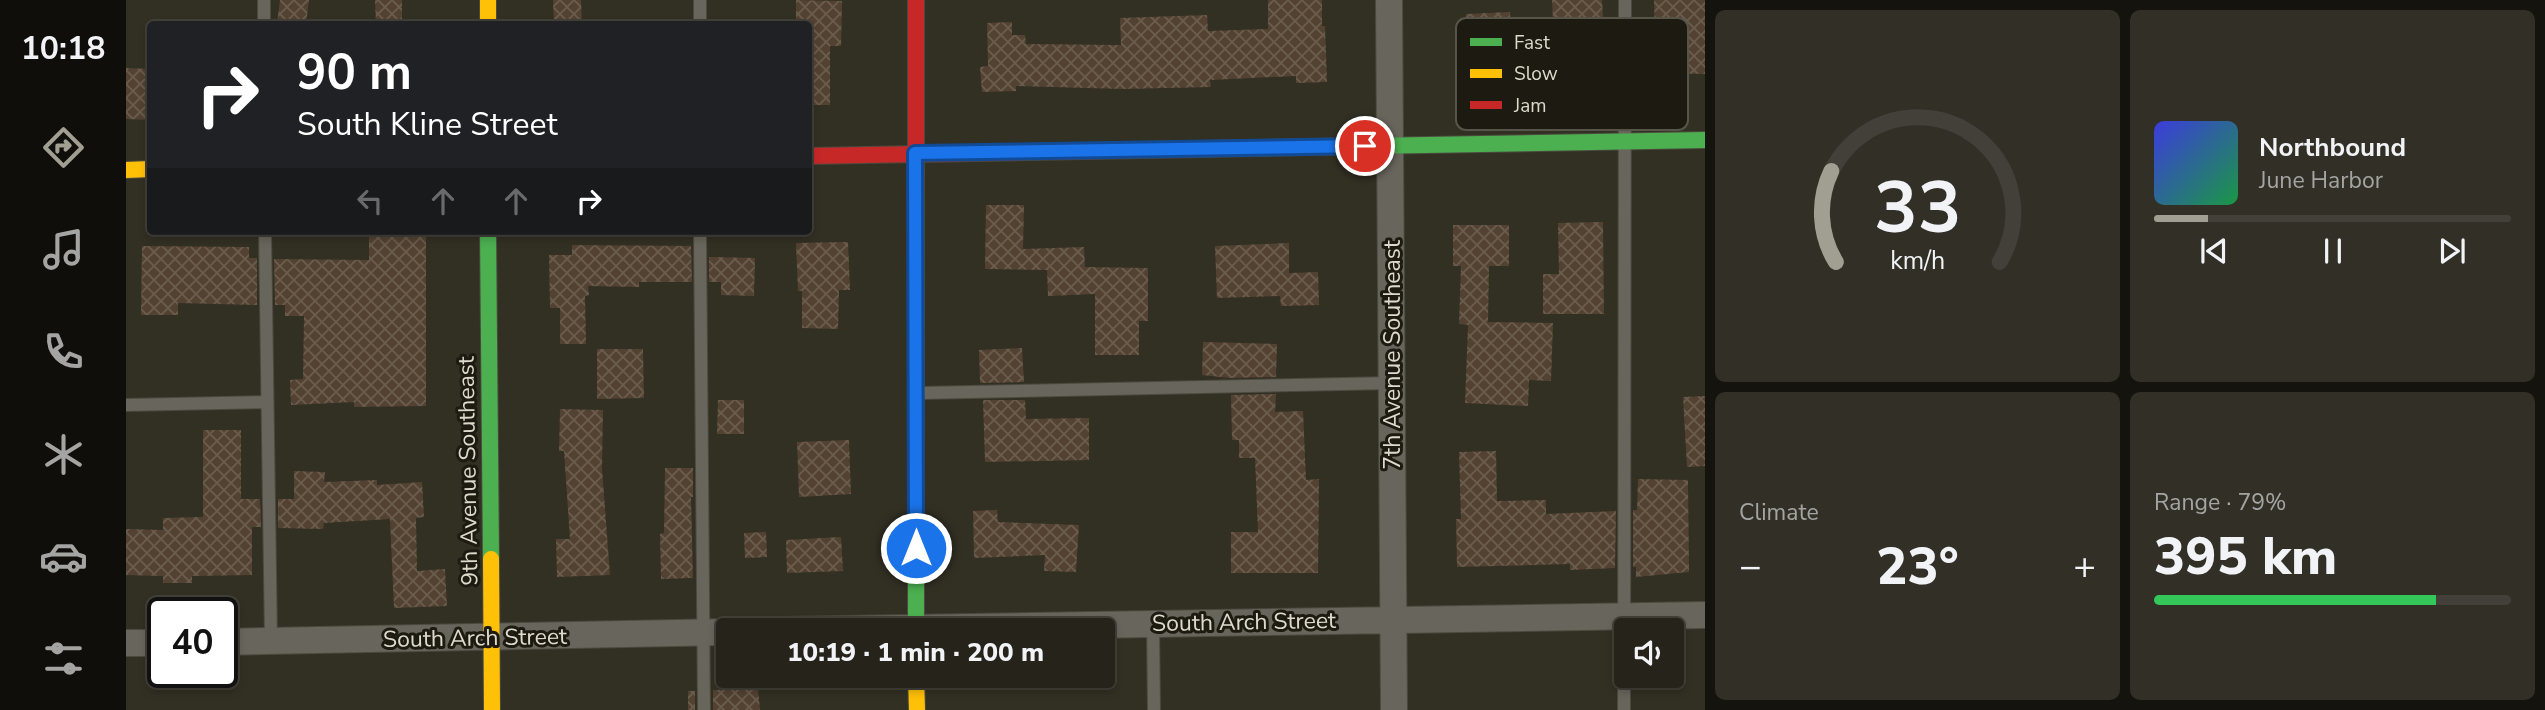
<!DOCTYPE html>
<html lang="en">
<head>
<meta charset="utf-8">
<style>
	:root { --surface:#26231a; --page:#322f27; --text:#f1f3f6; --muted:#a4a4a2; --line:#424039; --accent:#a19e92 }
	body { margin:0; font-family:"Nunito Sans",sans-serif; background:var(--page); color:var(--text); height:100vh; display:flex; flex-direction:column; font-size:26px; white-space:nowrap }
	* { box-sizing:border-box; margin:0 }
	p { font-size:23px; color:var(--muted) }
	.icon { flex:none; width:38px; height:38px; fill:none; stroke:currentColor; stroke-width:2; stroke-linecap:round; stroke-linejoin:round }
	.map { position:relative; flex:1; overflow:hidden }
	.side { display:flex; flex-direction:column; gap:10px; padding:10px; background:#15130e; width:840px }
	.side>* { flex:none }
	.guide { position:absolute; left:21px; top:21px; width:665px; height:214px; border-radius:7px; box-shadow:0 4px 10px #0003,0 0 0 2px var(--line); background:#202124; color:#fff; overflow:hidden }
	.controls { position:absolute; left:1488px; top:618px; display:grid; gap:14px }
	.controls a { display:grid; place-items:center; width:70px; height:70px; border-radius:7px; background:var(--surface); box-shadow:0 4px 10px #0003,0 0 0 2px var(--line); font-size:35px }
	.speed { position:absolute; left:21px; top:597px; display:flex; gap:14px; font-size:35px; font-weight:700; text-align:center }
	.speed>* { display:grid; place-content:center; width:91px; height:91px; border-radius:50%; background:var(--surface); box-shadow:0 4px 10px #0003,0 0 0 2px var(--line); line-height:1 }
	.speed .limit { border:4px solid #111; border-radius:10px; background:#fff; color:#111 }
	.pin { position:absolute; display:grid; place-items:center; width:60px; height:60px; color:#fff; margin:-30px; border:4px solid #fff; border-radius:50%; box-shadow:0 2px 7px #0007 }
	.me { position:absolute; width:77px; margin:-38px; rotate:0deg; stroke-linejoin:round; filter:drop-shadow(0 0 5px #0008) }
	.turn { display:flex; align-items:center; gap:24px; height:147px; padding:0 35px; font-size:32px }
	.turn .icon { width:91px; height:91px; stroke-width:2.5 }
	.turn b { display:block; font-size:49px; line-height:60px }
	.lanes { display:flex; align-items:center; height:66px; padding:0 35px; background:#0003; justify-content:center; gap:35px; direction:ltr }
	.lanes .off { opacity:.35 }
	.big { font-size:52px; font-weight:800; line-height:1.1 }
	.side .card { flex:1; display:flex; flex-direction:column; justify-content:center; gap:10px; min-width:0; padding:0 24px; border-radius:10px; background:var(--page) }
	.side .dial { align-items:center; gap:0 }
	.dial svg { height:182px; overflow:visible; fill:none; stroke:var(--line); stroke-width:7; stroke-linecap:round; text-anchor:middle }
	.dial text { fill:var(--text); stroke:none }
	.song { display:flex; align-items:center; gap:21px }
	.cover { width:84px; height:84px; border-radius:10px; background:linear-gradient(135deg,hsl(240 70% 55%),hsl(140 70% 35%)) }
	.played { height:7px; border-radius:4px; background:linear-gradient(90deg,var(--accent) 15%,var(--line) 15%) }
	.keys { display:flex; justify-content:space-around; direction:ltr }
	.heat { display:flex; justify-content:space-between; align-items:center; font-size:38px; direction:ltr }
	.charge { height:10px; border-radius:5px; background:linear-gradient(90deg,#34c759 79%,var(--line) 0) }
	.side .tiles { flex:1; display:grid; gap:10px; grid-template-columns:repeat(2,1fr) }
	.trip { position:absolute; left:590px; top:618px; width:399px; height:70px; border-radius:7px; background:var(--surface); box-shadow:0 4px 10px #0003,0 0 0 2px var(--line); font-weight:800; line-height:70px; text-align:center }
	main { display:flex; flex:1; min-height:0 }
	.menu { display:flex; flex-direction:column; width:126px; justify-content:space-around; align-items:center; background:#0f0e0a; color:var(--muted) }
	.menu .icon { width:49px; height:49px }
	.menu .on { color:var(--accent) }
	.menu b { font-size:32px; color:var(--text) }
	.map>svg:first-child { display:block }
	.building { fill:url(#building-cross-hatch) }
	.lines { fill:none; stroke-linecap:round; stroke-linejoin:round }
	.lane-casing { stroke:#4c4a3f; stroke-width:14 }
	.street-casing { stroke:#4c4a3f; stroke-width:28 }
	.fast-casing { stroke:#4c4a3f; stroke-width:18 }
	.slow-casing { stroke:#4c4a3f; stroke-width:18 }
	.jam-casing { stroke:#4c4a3f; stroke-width:18 }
	.lane { stroke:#68655c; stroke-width:12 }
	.street { stroke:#68655c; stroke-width:26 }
	.fast { stroke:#4caf50; stroke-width:16 }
	.slow { stroke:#ffc107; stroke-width:16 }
	.jam { stroke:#c62828; stroke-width:16 }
	.route-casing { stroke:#114b97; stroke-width:18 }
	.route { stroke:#1a73e8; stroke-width:12 }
	.labels { text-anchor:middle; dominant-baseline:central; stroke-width:6; stroke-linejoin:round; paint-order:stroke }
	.street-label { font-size:23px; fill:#dddacd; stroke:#1d1b11 }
	.key { fill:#1d1b11; stroke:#575449; stroke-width:2 }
	.key-label { font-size:19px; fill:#dddacd }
</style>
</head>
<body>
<main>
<nav class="menu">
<b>10:18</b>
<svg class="icon on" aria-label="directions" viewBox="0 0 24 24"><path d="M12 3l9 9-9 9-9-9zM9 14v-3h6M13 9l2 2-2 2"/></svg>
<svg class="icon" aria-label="music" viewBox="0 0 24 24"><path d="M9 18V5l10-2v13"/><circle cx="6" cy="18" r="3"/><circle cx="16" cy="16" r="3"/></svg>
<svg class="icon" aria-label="phone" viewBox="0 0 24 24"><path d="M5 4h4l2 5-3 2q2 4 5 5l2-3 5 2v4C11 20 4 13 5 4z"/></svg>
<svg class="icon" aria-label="climate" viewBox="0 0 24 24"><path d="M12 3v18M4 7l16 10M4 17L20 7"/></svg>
<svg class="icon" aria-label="car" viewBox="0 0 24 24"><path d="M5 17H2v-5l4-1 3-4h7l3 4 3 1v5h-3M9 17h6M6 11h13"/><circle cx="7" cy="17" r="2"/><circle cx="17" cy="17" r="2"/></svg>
<svg class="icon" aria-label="filters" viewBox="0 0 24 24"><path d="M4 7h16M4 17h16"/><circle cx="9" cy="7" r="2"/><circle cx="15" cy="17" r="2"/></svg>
</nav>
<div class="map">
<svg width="1579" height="710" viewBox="0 0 1579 710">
	<defs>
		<pattern id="building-cross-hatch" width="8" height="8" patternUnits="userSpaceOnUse" patternTransform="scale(1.75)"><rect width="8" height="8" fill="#534232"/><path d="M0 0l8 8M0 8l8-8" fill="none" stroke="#6b5d4e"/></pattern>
	</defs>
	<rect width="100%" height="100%" fill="#322f23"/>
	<!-- building -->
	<path class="building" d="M 154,0 L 183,0 L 180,24 L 151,24 Z
		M 249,0 L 276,0 L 276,24 L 250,24 Z
		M 427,0 L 455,0 L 456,24 L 428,24 Z
		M 670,0 L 716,1 L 715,46 L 704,46 L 704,105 L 682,105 L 682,24 L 670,24 Z
		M 1142,0 L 1196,0 L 1196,26 L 1199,26 L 1201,82 L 1170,83 L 1170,76 L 1084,80 L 1085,87 L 997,89 L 890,86 L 890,91 L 856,92 L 854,67 L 862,66 L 861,23 L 886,22 L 886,35 L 899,35 L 900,44 L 995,45 L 994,18 L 1081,15 L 1082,31 L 1142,29 Z
		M 1426,0 L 1476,0 L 1480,65 L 1437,67 L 1435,39 L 1428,39 Z
		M 1528,0 L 1579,0 L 1579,74 L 1530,73 Z
		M 1384,12 L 1387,70 L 1343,73 L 1340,14 Z
		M 0,68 L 24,69 L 24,120 L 0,119 Z
		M 860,205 L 898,205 L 897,249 L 958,247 L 959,267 L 1022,268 L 1022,321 L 1013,321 L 1013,355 L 969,355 L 969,294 L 922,296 L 921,270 L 859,269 Z
		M 1477,222 L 1478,314 L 1417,314 L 1417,274 L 1433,274 L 1432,223 Z
		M 1327,225 L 1383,225 L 1383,266 L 1363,266 L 1362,322 L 1427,323 L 1425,381 L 1403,380 L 1402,406 L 1339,403 L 1342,325 L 1333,324 L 1335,266 L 1327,266 Z
		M 243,234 L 300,234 L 300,406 L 228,407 L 228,402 L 165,405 L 164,380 L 177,379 L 178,316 L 159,316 L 159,305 L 149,305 L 148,259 L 243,260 Z
		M 722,242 L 724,290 L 713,290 L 712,329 L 676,328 L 676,291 L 672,291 L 670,243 Z
		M 1163,243 L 1163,273 L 1192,272 L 1193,305 L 1155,306 L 1154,296 L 1091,298 L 1089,246 Z
		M 446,245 L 565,246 L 566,282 L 513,282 L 513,287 L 462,286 L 463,295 L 459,296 L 460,344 L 434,344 L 434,308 L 424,308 L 423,255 L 446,255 Z
		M 16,246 L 123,247 L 123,258 L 131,258 L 131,305 L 52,303 L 52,315 L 15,315 Z
		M 583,257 L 629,258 L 628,296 L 595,295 L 595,282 L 583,282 Z
		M 1077,342 L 1151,344 L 1150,377 L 1104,378 L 1076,375 Z
		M 896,348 L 898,382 L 854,383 L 853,350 Z
		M 471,349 L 517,349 L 518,398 L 471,399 Z
		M 1150,394 L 1149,412 L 1177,411 L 1180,480 L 1193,479 L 1192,573 L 1105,573 L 1105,532 L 1132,532 L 1129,458 L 1113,458 L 1113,440 L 1106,440 L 1105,395 Z
		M 1579,396 L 1579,466 L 1561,467 L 1557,397 Z
		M 592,400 L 618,400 L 618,434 L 591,434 Z
		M 857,400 L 899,400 L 900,419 L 963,418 L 963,460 L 859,462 Z
		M 434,409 L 477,410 L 476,469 L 484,575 L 431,577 L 430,539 L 444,539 L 438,451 L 433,451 Z
		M 77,430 L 115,430 L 115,499 L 134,499 L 135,527 L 126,527 L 126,575 L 66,576 L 66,583 L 37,583 L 37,576 L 0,575 L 0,529 L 37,530 L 37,518 L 77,517 Z
		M 723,440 L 725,494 L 673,497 L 671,442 Z
		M 1370,451 L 1371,501 L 1420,500 L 1420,514 L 1490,511 L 1489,568 L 1444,570 L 1444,564 L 1331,567 L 1330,519 L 1335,519 L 1333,452 Z
		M 539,468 L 567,468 L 567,497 L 565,497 L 567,578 L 535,579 L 534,534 L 538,533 Z
		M 168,471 L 199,472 L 198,482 L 251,480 L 251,485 L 296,482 L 298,517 L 290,518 L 291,571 L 319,569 L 321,606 L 268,608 L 264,519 L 198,523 L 197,529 L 152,528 L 152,499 L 168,499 Z
		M 1512,479 L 1562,480 L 1563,572 L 1510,577 L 1510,567 L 1507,567 L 1507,510 L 1511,510 Z
		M 871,510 L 872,522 L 953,525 L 950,572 L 918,571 L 919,555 L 848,558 L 847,511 Z
		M 640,532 L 641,557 L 619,558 L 618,533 Z
		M 715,537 L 717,571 L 661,573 L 660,540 Z
		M 632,688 L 634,710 L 587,710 L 587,690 Z
		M 562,691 L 569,691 L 569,710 L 562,710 Z"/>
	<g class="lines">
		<defs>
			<path id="lane" d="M 138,24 L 138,0
				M 574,24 L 574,0
				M 139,231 L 145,641
				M 574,231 L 578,710
				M 794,393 L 1266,383
				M 0,405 L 141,402
				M 1027,623 L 1028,710
				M 1498,710 L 1499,0"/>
			<path id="street" d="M 1263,0 L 1268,710
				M 657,630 L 1579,615
				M 96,642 L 602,632
				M 0,643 L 37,643"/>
			<path id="fast" d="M 1183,147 L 1579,140
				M 362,231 L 365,559
				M 790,265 L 790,630"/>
			<path id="slow" d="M 362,0 L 362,24
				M 0,170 L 24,169
				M 365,559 L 366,710
				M 790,676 L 791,710"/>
			<path id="jam" d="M 790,0 L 790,265
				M 682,156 L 1183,147"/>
		</defs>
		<!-- lane casing -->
		<use href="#lane" class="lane-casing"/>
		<!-- street casing -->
		<use href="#street" class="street-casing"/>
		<!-- fast casing -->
		<use href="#fast" class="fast-casing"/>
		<!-- slow casing -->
		<use href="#slow" class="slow-casing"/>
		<!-- jam casing -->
		<use href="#jam" class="jam-casing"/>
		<!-- lane -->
		<use href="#lane" class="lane"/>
		<!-- street -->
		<use href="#street" class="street"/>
		<!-- fast -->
		<use href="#fast" class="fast"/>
		<!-- slow -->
		<use href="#slow" class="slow"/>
		<!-- jam -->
		<use href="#jam" class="jam"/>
	</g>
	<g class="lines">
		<defs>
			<path id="route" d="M 790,548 L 789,153 L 1239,146"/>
		</defs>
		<!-- route casing -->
		<use href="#route" class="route-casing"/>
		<!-- route -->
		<use href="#route" class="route"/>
	</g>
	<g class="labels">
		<!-- street labels -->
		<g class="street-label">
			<text transform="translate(1266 355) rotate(-90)">7th Avenue Southeast</text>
			<text transform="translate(342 471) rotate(-91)">9th Avenue Southeast</text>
			<text transform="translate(1118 622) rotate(-1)">South Arch Street</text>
			<text transform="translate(349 638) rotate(-1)">South Arch Street</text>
		</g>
	</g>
	<!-- legend -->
	<rect x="1330" y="18" width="232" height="112" rx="10" class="key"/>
	<rect x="1344" y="38" width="32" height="8" fill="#4caf50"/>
	<rect x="1344" y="69" width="32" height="9" fill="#ffc107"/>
	<rect x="1344" y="101" width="32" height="8" fill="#c62828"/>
	<g class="key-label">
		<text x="1388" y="49">Fast</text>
		<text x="1388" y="80">Slow</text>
		<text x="1388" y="112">Jam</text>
	</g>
</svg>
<div class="controls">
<a><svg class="icon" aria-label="sound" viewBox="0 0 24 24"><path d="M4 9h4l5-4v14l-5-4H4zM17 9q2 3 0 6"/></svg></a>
</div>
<div class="speed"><div class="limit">40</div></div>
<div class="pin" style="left:1239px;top:146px;background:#d93025"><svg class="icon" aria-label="arrive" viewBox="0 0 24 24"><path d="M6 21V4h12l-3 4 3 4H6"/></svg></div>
<svg class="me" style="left:790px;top:548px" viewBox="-20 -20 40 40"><circle r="17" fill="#1a73e8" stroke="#fff" stroke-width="3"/><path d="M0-11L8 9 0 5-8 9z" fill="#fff"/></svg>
<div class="trip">10:19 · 1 min · 200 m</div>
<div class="guide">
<div class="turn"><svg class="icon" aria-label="right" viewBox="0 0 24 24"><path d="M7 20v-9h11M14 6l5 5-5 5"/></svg><div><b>90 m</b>South Kline Street</div></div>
<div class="lanes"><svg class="icon off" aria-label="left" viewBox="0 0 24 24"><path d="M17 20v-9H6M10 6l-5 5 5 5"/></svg><svg class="icon off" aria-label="ahead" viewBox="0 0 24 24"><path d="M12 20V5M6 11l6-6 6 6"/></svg><svg class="icon off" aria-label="ahead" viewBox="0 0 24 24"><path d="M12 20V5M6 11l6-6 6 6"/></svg><svg class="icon" aria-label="right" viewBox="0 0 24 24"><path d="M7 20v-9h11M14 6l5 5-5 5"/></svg></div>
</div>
</div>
<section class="side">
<div class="tiles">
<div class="card dial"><svg viewBox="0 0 100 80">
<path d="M14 69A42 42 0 1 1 86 69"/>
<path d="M14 69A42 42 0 0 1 12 29" stroke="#a19e92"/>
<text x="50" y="56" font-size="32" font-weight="700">33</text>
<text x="50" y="72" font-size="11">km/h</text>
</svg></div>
<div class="card">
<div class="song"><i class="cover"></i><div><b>Northbound</b><p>June Harbor</p></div></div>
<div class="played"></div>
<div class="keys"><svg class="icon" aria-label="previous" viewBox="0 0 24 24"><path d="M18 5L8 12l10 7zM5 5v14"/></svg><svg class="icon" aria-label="pause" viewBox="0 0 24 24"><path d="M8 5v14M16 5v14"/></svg><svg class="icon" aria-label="next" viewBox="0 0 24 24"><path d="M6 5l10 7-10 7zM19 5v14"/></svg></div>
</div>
<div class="card"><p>Climate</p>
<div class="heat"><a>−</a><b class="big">23°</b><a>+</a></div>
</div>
<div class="card"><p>Range · 79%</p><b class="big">395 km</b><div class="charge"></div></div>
</div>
</section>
</main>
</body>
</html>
